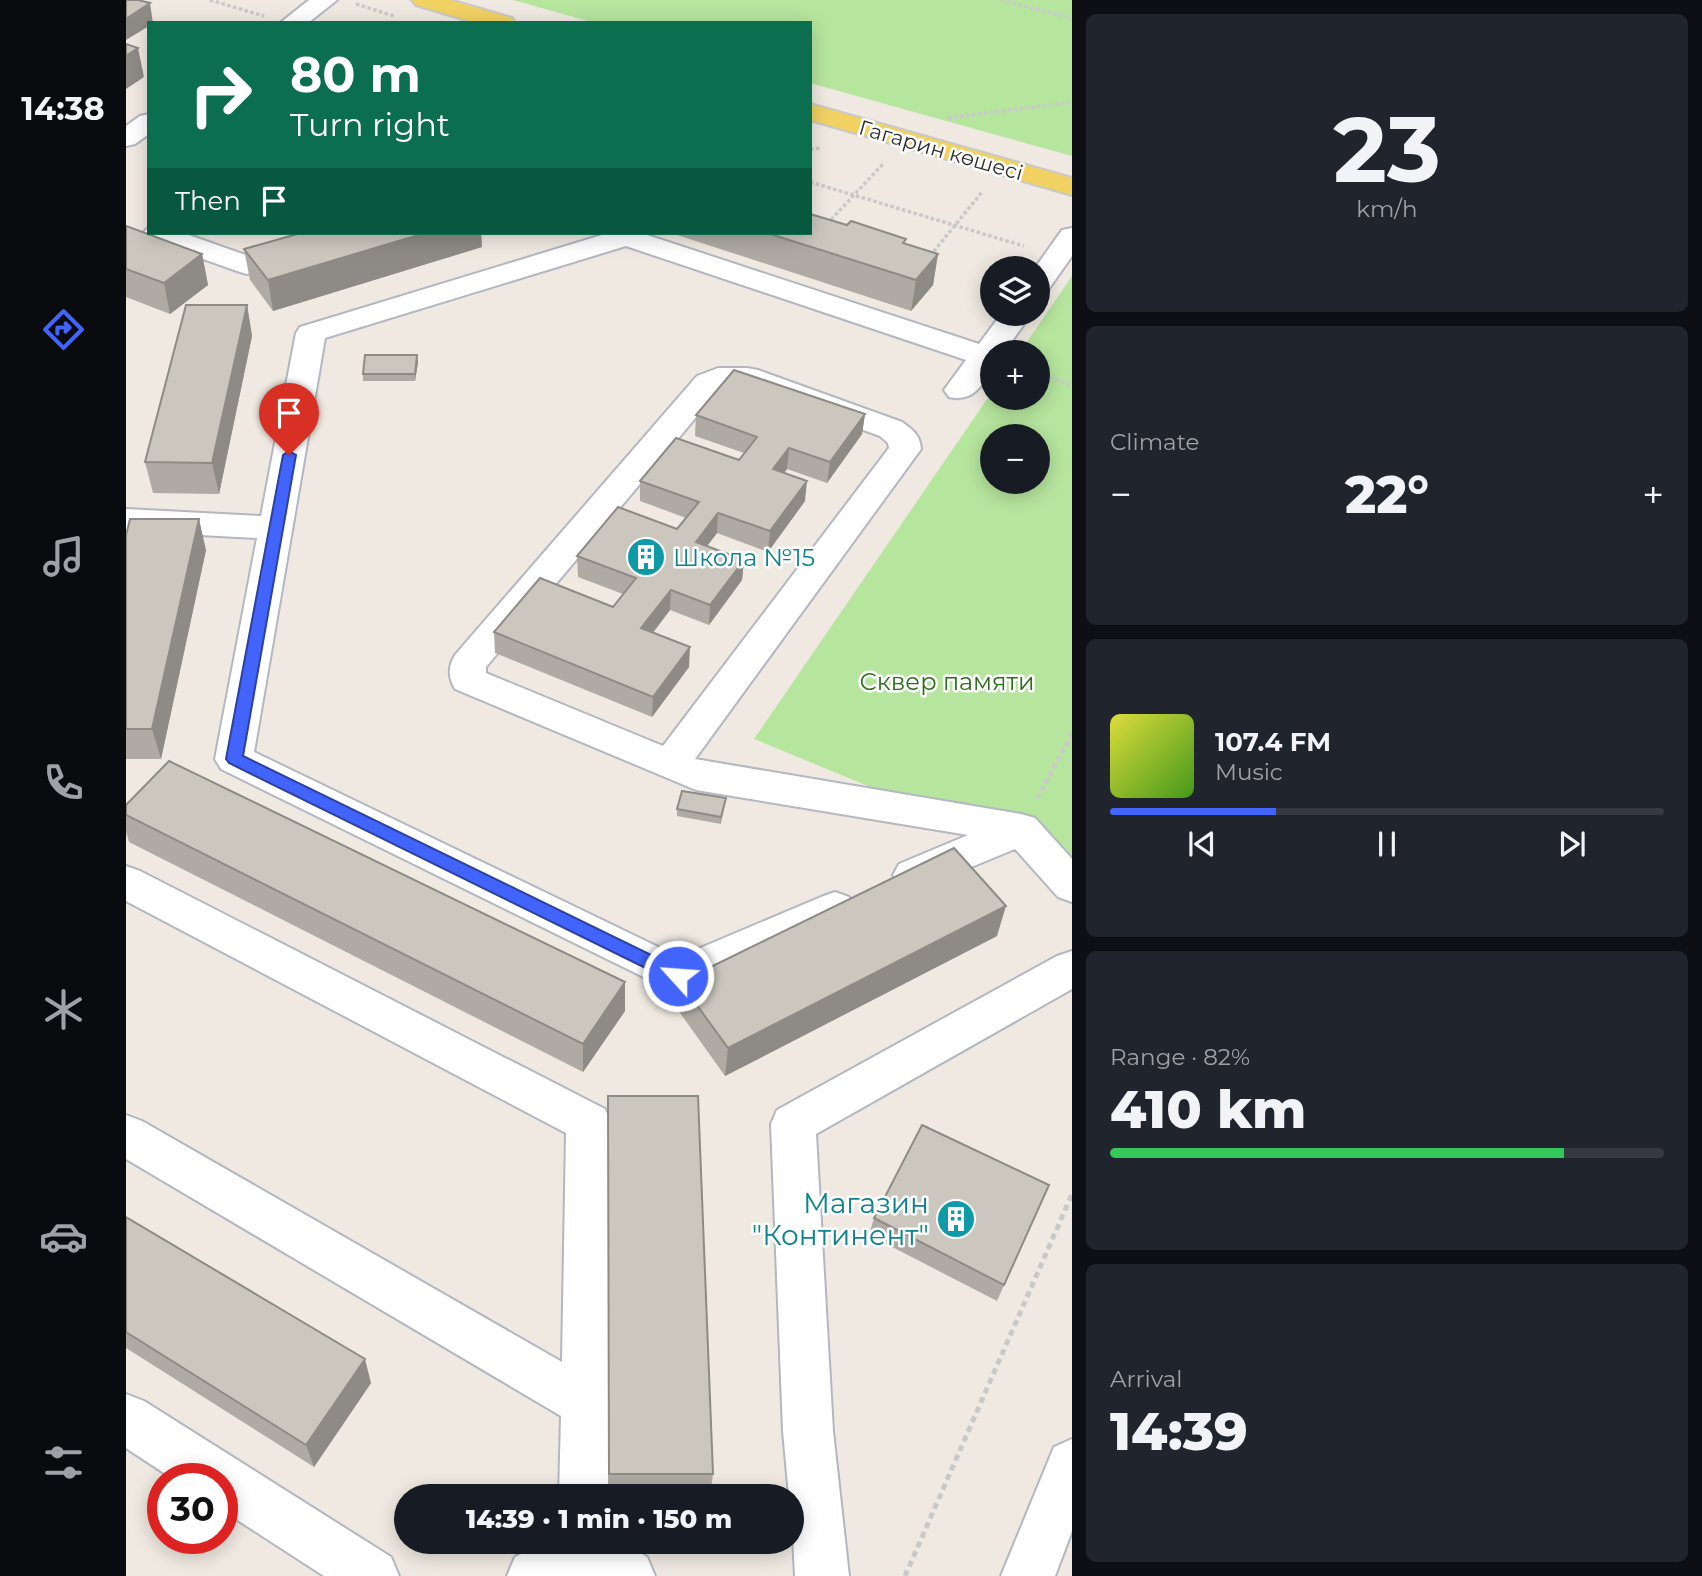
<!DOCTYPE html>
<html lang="en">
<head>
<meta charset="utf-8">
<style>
	:root { --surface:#171b24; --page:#20242c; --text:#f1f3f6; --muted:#9ea1a6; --line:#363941; --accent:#4264fb }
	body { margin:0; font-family:Montserrat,sans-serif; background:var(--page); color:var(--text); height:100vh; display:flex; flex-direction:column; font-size:26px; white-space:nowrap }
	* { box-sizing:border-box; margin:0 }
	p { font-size:23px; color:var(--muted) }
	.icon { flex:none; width:38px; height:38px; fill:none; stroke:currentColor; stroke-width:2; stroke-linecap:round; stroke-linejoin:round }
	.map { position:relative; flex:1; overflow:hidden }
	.details { display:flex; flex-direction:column; gap:14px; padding:14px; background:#0d0f14; width:630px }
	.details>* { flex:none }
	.hud { position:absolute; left:21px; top:21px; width:665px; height:214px; border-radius:0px; box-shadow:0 4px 18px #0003; background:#0b6e4f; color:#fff; overflow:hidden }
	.tools { position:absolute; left:854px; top:256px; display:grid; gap:14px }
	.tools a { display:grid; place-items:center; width:70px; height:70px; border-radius:50%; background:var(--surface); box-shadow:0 4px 18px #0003; font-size:35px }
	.speed { position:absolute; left:21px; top:1463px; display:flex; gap:14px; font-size:35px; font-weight:700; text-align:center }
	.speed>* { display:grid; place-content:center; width:91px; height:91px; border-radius:50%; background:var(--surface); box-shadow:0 4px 18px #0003; line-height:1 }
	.speed .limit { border:10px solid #d22; background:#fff; color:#111 }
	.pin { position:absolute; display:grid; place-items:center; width:60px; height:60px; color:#fff; margin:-72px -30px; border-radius:50% 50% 50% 0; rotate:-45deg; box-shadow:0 0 7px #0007 }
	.pin .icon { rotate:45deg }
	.me { position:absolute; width:77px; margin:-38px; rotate:296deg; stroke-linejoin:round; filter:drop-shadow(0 0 5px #0008) }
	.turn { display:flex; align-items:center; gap:24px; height:147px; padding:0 28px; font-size:32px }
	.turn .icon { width:91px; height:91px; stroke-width:2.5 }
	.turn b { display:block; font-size:49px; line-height:60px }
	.then { display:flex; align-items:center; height:66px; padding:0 28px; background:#0003; gap:14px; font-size:26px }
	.big { font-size:52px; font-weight:800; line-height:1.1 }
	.details .tile { flex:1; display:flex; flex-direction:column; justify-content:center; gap:10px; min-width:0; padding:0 24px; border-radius:10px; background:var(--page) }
	.details .dial { align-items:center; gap:0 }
	.dial b { font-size:91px; line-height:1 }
	.song { display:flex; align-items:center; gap:21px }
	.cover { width:84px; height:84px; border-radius:10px; background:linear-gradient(135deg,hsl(60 70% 55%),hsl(100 70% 35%)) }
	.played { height:7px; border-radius:4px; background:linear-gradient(90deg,var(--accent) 30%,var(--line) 30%) }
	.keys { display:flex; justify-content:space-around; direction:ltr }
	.heat { display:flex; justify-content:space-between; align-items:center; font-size:38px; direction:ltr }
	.charge { height:10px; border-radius:5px; background:linear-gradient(90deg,#34c759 82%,var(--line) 0) }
	.trip { position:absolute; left:268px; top:1484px; width:410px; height:70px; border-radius:35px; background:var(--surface); box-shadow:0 4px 18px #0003; font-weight:800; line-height:70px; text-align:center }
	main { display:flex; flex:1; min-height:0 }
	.tab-bar { display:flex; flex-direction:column; width:126px; justify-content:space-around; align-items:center; background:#090b0e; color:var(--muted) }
	.tab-bar .icon { width:49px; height:49px }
	.tab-bar .current { color:var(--accent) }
	.tab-bar b { font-size:32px; color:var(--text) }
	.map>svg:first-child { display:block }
	.green { fill:#b6e59e; fill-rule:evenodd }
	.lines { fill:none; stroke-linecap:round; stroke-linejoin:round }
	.minor-casing { stroke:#b4b7c1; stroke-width:4 }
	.major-casing { stroke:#c9c9c9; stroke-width:4 }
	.path-far2 { stroke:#c9c9c9; stroke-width:3.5; stroke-dasharray:3.5 2.5; stroke-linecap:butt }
	.path-far1 { stroke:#c9c9c9; stroke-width:4.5; stroke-dasharray:5 3.5; stroke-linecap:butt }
	.path { stroke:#c9c9c9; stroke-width:5; stroke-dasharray:6 4.5; stroke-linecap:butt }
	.minor { fill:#fff; fill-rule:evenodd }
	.major { fill:#f2d163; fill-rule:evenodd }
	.wall { fill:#afaba4 }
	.shaded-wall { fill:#8e8b86 }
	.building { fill:#cbc7bf; stroke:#8e8b86; stroke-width:2 }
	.route { fill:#4264fb; stroke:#2b41a3; stroke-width:2 }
	.labels { text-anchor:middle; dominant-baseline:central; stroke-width:5; stroke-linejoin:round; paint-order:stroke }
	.far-street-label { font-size:21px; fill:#2e2e2e; stroke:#fff }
	.culture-label { font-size:24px; fill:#0d838f; stroke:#fff; text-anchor:start }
	.park-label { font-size:24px; fill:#2c6e1b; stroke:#fff }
	.near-culture-label { font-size:28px; fill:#0d838f; stroke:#fff; text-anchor:end }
</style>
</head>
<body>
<main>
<nav class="tab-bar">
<b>14:38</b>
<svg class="icon current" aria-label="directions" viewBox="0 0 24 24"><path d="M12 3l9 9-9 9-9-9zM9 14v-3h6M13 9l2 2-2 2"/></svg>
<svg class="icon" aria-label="music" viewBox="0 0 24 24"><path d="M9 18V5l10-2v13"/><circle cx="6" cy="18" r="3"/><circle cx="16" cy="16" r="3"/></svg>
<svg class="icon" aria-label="phone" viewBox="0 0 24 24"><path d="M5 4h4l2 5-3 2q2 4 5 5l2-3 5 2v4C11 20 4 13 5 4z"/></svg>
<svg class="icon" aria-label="climate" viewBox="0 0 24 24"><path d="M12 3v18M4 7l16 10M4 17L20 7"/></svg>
<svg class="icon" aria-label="car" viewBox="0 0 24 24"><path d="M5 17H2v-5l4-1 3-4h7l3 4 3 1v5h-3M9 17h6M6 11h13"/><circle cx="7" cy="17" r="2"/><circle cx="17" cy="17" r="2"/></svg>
<svg class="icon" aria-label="filters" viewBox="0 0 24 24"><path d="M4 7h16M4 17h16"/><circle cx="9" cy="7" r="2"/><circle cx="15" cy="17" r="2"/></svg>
</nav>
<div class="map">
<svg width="946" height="1576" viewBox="0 0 946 1576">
	<rect width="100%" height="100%" fill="#efe9e1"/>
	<!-- green -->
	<path class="green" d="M 387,0 L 946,0 L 946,156 L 684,83 L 684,23 L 469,23 Z
		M 946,276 L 946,870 L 628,739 L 866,392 L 866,397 L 912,397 L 912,352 L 894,352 ZM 866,436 L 912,436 L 912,481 L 866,481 Z"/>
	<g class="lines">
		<defs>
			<path id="minor" d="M 183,0 L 211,0 L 182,23 L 154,23 Z
				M 23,114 L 23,134 L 9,144 L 0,146 L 0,126 L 14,116 Z
				M 23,227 L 23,233 L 57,233 L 131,259 L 135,265 L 131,271 L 121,274 L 111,271 L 21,239 L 17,233 Z
				M 946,228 L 946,256 L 922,290 L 912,293 L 912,268 L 909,268 L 936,230 Z
				M 474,233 L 515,233 L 853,344 L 876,313 L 906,313 L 878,352 L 866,352 C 866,376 850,404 823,397 L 818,390 L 840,360 L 500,246 L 199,338 L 128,752 L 553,957 L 695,897 L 709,892 L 723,897 L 729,909 L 723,921 L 552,994 L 95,769 L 89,759 L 131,538 L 0,531 L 0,509 L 135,516 L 170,333 L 174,327 L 476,235 Z
				M 592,368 L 621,368 L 632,370 L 776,422 C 787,430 794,435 795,449 L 569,759 L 895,814 L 909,818 L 946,859 L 946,902 L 932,897 L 889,849 L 787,891 L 773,886 L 767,875 L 773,864 L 842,835 L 570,790 L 329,689 C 322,677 322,667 329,655 L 571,376 ZM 598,387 L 618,387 L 754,436 L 762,443 L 763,448 L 537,746 L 360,673 L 360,667 L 593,390 Z
				M 0,866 L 14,871 L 479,1109 L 485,1123 L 485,1496 L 433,1496 L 435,1416 L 0,1159 L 0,1115 L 16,1121 L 436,1362 L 440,1133 L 0,901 Z
				M 946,951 L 946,989 L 690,1134 L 707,1431 L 723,1576 L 669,1576 L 665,1496 L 663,1496 L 657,1431 L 645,1124 L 651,1110 L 931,956 Z
				M 0,1394 L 18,1401 L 265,1557 L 273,1576 L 198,1576 L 96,1510 L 96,1479 L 47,1479 L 0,1448 Z
				M 946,1439 L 946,1531 L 929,1576 L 875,1576 L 928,1447 Z
				M 419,1542 L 496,1542 L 521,1557 L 529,1576 L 381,1576 L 389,1557 Z"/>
			<path id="major" d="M 286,0 L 324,0 L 386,18 L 389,23 L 350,23 L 290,5 Z
				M 684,104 L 946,178 L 946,195 L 684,120 Z"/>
		</defs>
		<!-- minor casing -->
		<use href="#minor" class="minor-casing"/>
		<!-- major casing -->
		<use href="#major" class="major-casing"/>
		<!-- path-far2 -->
		<path class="path-far2" d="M 84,0 L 138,16
			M 875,0 L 946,18
			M 230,4 L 268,16
			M 822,118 L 946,102
			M 684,149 L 695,148
			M 684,182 L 898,246
			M 701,224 L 757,164
			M 804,256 L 856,192
			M 912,374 L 946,385"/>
		<!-- path-far1 -->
		<path class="path-far1" d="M 911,798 L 946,734"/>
		<!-- path -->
		<path class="path" d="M 779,1576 L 946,1194"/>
		<!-- minor -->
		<use href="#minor" class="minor"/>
		<!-- major -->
		<use href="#major" class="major"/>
	</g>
	<!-- wall -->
	<path class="wall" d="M 0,226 L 76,254 L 82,285 L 44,314 L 0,297 Z
		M 175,233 L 355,233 L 356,247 L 147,311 L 124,280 L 118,249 Z
		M 545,233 L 684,233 L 779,244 L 812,254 L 807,285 L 785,311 Z
		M 121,305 L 126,336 L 93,494 L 27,493 L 19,462 Z
		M 292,362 L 289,381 L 237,381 L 237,374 Z
		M 739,414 L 736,434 L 701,483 L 661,469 L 658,473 L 679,501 L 642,552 L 591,533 L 581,546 L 618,560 L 616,580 L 583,625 L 544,610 L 527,633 L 563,667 L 526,717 L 369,653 L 368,632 L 487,607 L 497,594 L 452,577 L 451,556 L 551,529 L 560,518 L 514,501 L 514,481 L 613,460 L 618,453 L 569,436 L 570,415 Z
		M 0,535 L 80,550 L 35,759 L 0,759 Z
		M 600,798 L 595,824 L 551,816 L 551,809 Z
		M 0,815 L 499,982 L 499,1011 L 457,1072 L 3,842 L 0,832 Z
		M 871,936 L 599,1076 L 552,1010 L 554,982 Z
		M 482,1096 L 587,1474 L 584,1495 L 482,1495 Z
		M 923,1185 L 871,1301 L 743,1235 L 748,1218 Z
		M 0,1217 L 245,1383 L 188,1467 L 0,1348 Z"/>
	<!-- shaded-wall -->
	<path class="shaded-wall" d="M 24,3 L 27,23 L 23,23 L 23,26 L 0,40 L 0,19 Z
		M 12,48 L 18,77 L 0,89 L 0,54 Z
		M 299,233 L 355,233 L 356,247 L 147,311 L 142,280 Z
		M 76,254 L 82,285 L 44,314 L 38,283 Z
		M 812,254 L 807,285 L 785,311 L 790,280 Z
		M 121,305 L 126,336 L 93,494 L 86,463 Z
		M 291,355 L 292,362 L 289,381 L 289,374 Z
		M 739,414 L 736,434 L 701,483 L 704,462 Z
		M 663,448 L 661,469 L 645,490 L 647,469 Z
		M 681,481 L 679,501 L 642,552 L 644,531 Z
		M 592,513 L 591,533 L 569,562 L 570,542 Z
		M 73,519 L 80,550 L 35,759 L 26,729 Z
		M 618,560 L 616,580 L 583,625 L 584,605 Z
		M 545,590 L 544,610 L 515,648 L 515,628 Z
		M 564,647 L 563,667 L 526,717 L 527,697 Z
		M 880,906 L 871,936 L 599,1076 L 602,1048 Z
		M 499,982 L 499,1011 L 457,1072 L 457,1044 Z
		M 239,1359 L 245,1383 L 188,1467 L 180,1445 Z"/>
	<!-- building -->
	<path class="building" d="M 0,0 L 12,0 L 24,3 L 0,19 Z
		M 0,44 L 12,48 L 0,56 Z
		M 684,214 L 721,225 L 725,221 L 780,239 L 777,243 L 812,254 L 790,280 L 641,233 L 684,233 Z
		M 0,226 L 76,254 L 38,283 L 0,269 Z
		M 175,233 L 299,233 L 142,280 L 118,249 Z
		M 60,305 L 121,305 L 86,463 L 19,462 Z
		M 239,355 L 291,355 L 289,374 L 237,374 Z
		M 608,370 L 739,414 L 704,462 L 663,448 L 647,469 L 681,481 L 644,531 L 592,513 L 570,542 L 618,560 L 584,605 L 545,590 L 515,628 L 564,647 L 527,697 L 368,632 L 414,578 L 487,607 L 510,578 L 451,556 L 492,507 L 551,529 L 573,502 L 514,481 L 550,438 L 613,460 L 631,437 L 570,415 Z
		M 4,519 L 73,519 L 26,729 L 0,729 L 0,535 Z
		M 43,761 L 499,982 L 457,1044 L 0,815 L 0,805 Z
		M 556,791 L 600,798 L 595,817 L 551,809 Z
		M 828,848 L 880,906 L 602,1048 L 554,982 Z
		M 482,1096 L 572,1096 L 587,1474 L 483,1474 Z
		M 796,1125 L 923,1185 L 878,1285 L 748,1218 Z
		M 0,1217 L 239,1359 L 180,1445 L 0,1332 Z"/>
	<!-- route -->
	<path class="route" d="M 163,451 L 170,455 L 117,756 L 558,971 L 561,976 L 558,981 L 552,983 L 546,981 L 103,763 L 100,759 L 157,455 Z"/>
	<!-- icons -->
	<defs>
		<symbol id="building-disc" viewBox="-11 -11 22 22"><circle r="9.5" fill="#0f9aa8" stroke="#fff"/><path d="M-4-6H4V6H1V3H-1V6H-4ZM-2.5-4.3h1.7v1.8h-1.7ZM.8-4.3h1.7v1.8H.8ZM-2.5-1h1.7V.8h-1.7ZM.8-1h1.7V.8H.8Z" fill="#fff"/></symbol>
	</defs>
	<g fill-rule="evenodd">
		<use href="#building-disc" x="498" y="535" width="44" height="44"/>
		<use href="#building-disc" x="808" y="1197" width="44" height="44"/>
	</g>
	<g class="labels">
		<!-- far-street labels -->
		<g class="far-street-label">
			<text transform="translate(815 150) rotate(16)">Гагарин көшесі</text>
		</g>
		<!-- culture labels -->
		<g class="culture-label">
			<text x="547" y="557">Школа №15</text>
		</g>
		<!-- park labels -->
		<g class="park-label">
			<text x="821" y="681">Сквер памяти</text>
		</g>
		<!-- near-culture labels -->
		<g class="near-culture-label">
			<text x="803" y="1203">Магазин<tspan x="803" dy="32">"Континент"</tspan></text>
		</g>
	</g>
</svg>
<div class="tools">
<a><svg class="icon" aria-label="layers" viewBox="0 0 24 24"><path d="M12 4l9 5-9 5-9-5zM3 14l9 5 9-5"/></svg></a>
<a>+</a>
<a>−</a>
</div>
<div class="speed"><div class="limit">30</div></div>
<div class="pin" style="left:163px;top:455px;background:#d93025"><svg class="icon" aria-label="arrive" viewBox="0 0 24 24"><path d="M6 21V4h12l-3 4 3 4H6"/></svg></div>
<svg class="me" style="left:552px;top:976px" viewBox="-20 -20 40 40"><circle r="17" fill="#4264fb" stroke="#fff" stroke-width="3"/><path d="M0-11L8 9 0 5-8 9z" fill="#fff"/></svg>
<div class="trip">14:39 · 1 min · 150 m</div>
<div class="hud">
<div class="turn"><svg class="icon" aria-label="right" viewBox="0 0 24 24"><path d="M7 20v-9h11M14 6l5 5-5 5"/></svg><div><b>80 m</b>Turn right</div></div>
<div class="then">Then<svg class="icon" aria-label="arrive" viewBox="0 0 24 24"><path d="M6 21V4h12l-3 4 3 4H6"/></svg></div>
</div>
</div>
<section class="details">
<div class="tile dial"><b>23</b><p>km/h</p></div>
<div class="tile"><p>Climate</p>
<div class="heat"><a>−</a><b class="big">22°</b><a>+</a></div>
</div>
<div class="tile">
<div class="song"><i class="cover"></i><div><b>107.4 FM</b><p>Music</p></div></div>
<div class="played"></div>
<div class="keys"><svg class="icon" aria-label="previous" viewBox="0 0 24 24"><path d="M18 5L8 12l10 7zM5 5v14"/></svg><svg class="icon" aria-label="pause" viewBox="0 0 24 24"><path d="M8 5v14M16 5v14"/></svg><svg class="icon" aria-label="next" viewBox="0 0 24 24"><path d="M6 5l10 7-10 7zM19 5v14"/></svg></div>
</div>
<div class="tile"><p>Range · 82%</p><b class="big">410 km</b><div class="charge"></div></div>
<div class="tile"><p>Arrival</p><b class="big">14:39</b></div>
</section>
</main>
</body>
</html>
